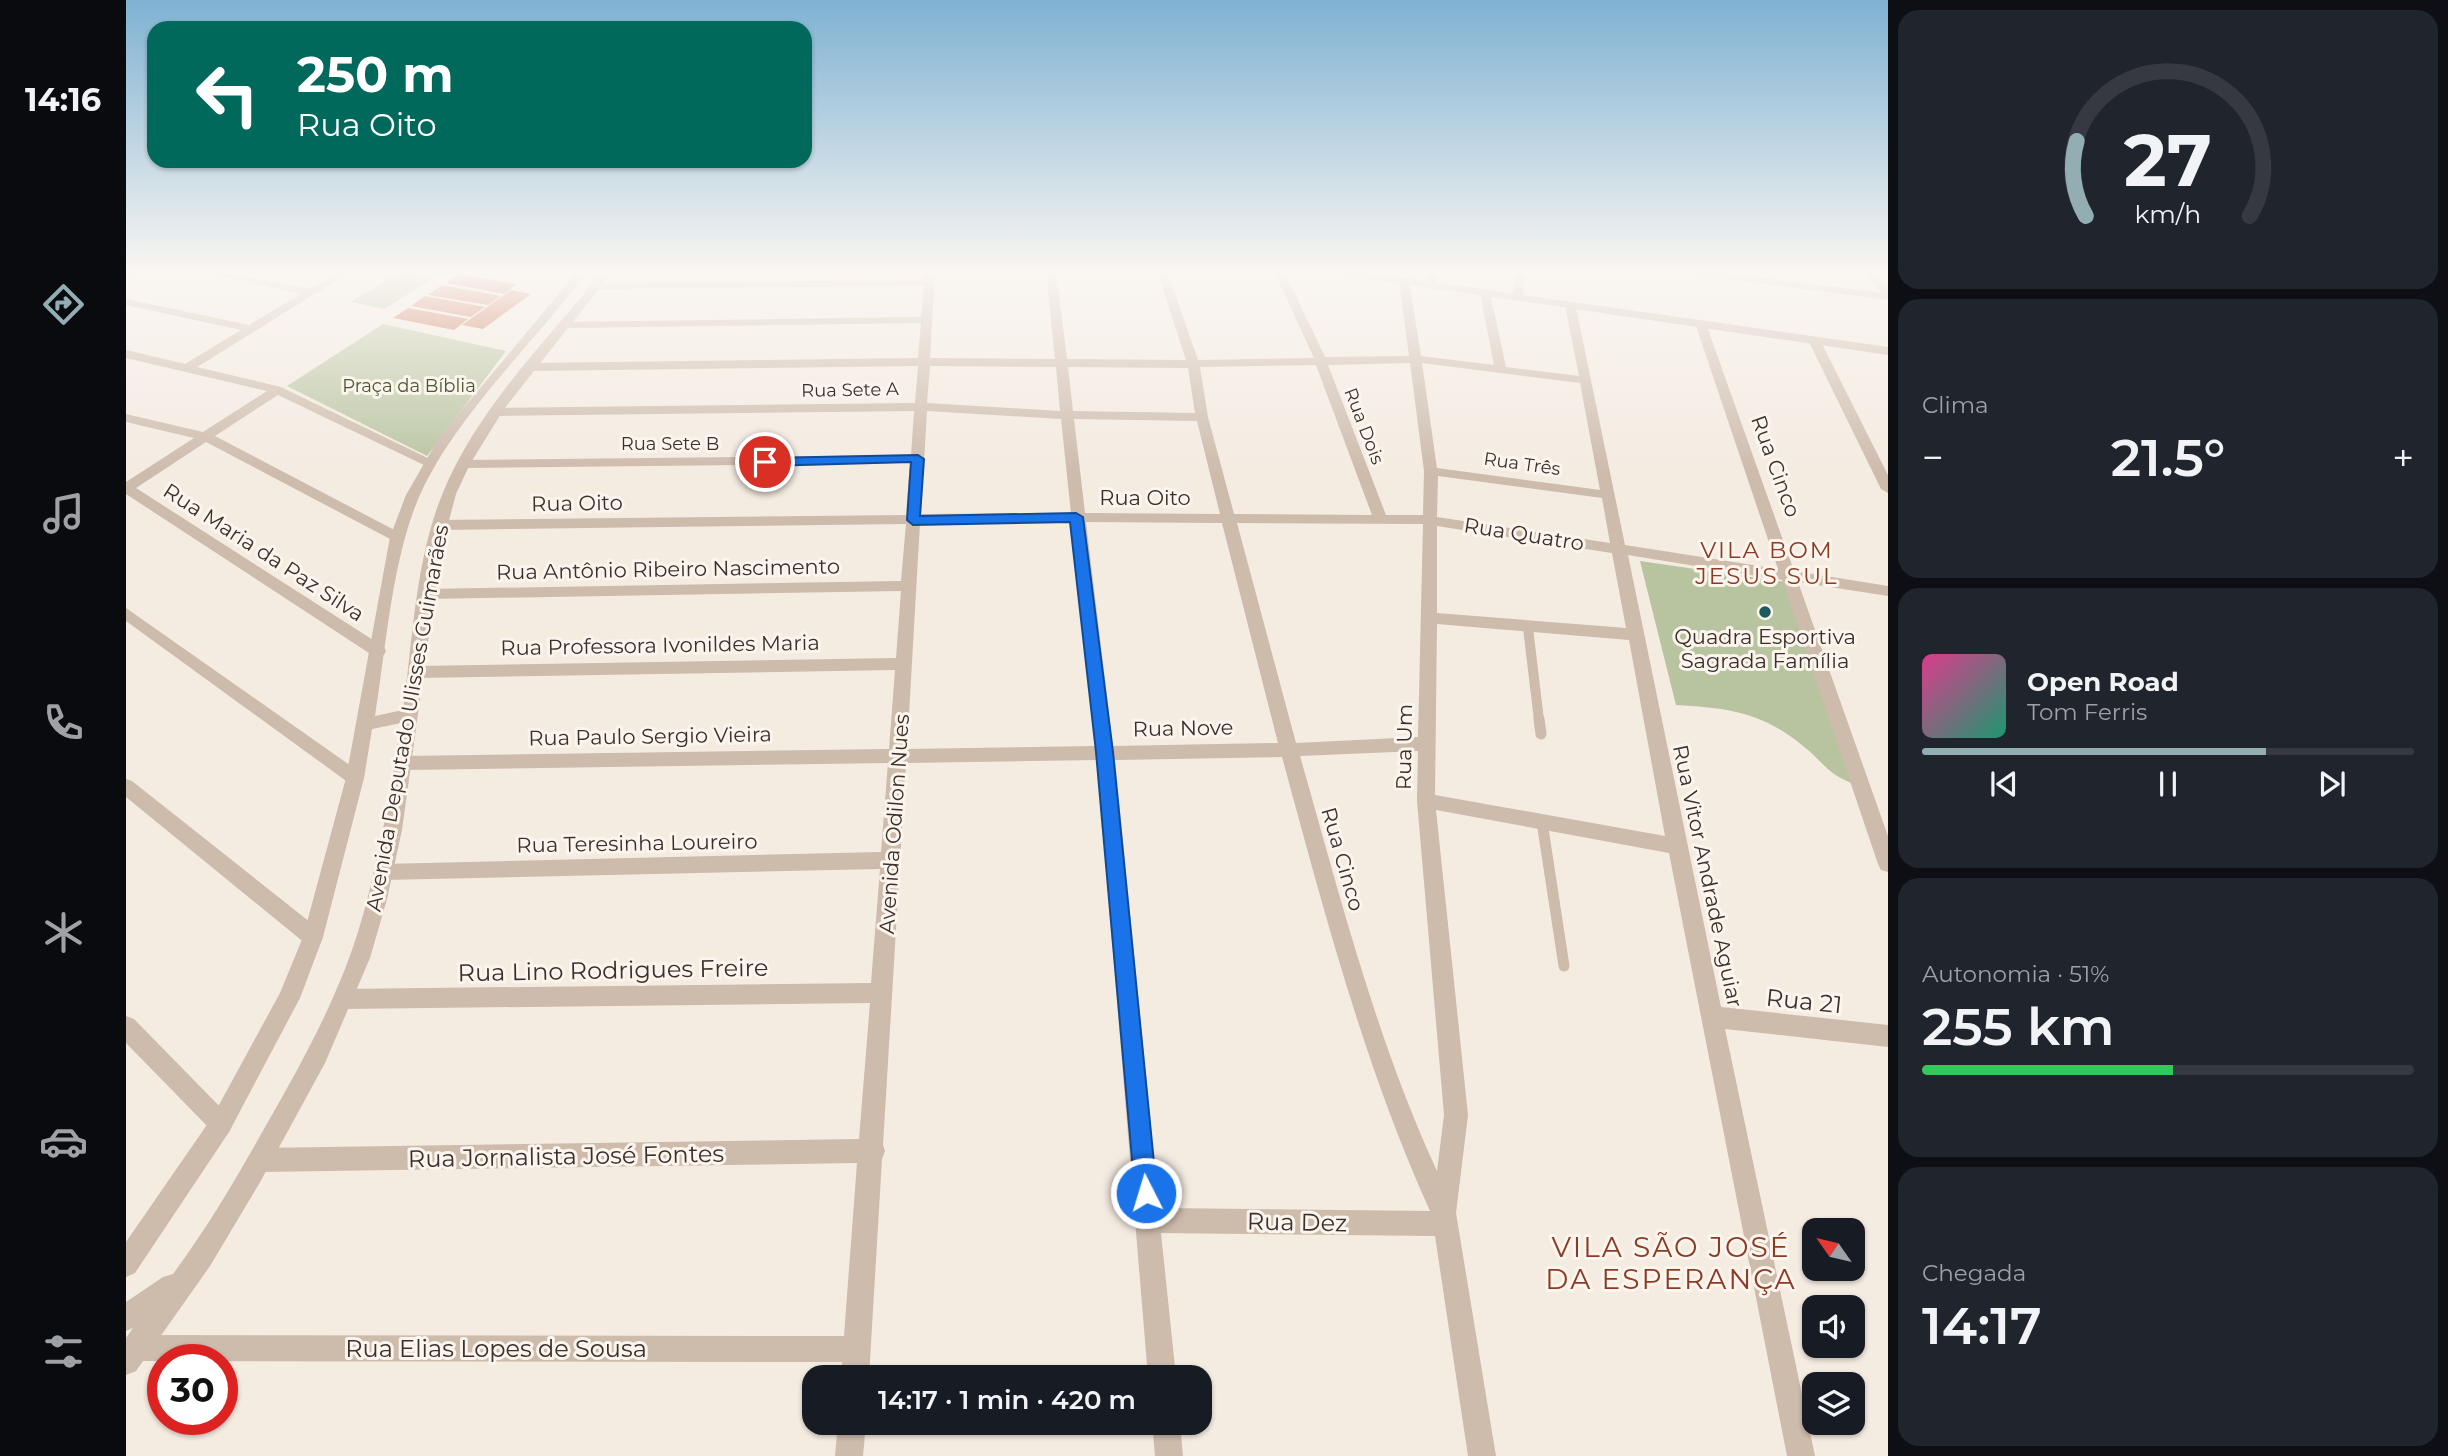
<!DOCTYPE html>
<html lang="pt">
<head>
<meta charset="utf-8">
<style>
	:root { --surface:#171b24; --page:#20242c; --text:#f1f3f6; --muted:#9ea1a6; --line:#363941; --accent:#92aeb2 }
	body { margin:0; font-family:Montserrat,sans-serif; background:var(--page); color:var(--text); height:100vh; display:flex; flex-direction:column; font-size:26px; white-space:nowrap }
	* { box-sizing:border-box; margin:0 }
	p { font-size:23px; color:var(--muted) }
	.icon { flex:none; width:38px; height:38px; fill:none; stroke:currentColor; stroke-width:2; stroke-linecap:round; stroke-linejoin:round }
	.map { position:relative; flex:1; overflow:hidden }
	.sheet { display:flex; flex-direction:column; gap:10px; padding:10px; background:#0d0f14; width:560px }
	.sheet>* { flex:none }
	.hud { position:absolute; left:21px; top:21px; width:665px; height:147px; border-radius:21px; box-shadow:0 2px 5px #0004; background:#00695c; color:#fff; overflow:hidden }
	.needle { width:46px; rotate:304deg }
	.fabs { position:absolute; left:1676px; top:1218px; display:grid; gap:14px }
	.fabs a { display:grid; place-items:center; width:63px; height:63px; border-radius:14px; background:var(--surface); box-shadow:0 2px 5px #0004; font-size:35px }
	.speed { position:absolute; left:21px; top:1344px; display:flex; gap:14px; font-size:35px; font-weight:700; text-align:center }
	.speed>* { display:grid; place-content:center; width:91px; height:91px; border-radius:50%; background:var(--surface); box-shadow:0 2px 5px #0004; line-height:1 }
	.speed .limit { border:10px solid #d22; background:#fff; color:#111 }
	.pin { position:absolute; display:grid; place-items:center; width:60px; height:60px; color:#fff; margin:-30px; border:4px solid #fff; border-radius:50%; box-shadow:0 2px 7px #0007 }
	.me { position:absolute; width:77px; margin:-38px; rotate:355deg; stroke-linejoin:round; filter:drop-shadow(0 0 5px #0008) }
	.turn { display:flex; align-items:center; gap:24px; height:147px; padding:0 35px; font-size:32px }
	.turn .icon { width:91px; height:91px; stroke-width:2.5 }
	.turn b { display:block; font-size:49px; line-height:60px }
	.big { font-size:52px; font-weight:600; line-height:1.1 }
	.sheet .card { flex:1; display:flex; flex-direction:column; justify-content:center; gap:10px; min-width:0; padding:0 24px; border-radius:21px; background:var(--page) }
	.sheet .dial { align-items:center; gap:0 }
	.dial svg { height:182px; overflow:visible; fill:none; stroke:var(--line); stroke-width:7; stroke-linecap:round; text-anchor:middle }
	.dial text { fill:var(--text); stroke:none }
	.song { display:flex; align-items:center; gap:21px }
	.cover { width:84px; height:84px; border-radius:10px; background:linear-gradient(135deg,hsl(330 70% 55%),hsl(160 70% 35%)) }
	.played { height:7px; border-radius:4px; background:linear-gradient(90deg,var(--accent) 70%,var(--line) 70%) }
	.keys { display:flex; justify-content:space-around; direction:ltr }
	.heat { display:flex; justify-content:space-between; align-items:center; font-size:38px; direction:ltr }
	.charge { height:10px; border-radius:5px; background:linear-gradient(90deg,#34c759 51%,var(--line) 0) }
	.trip { position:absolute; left:676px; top:1365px; width:410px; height:70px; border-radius:21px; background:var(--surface); box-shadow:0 2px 5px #0004; font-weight:600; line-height:70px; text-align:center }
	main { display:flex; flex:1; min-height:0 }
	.tabs { display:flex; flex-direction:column; width:126px; justify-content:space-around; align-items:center; background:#090b0e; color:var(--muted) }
	.tabs .icon { width:49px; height:49px }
	.tabs .active { color:var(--accent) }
	.tabs b { font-size:32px; color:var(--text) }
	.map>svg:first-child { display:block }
	.green { fill:#b8c4a0 }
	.building { fill:#c8694b }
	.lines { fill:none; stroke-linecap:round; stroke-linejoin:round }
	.service-far1 { stroke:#cdbbac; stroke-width:10 }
	.service { stroke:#cdbbac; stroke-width:11 }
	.minor { fill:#cdbbac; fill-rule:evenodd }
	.tertiary { fill:#cdbbac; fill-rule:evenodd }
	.route { fill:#1a73e8; stroke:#114b97; stroke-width:2 }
	.poi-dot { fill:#1f5a5e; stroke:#fbf5ee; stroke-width:2.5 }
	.labels { text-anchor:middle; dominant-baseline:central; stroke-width:6; stroke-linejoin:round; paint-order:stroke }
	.far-park-label { font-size:18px; fill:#4a5a2e; stroke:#fbf5ee }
	.far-street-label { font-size:18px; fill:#3b302b; stroke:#fbf5ee }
	.street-label { font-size:21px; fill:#3b302b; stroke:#fbf5ee }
	.poi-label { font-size:21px; fill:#3b302b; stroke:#fbf5ee }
	.neighbourhood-label { font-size:23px; letter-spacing:2px; fill:#8c3b22; stroke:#fbf5ee }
	.near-street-label { font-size:24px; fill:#3b302b; stroke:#fbf5ee }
	.near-neighbourhood-label { font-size:28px; letter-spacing:2px; fill:#8c3b22; stroke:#fbf5ee }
</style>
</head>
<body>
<main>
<nav class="tabs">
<b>14:16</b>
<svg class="icon active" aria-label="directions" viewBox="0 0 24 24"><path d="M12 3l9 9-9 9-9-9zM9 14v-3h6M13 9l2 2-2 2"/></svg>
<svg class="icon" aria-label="music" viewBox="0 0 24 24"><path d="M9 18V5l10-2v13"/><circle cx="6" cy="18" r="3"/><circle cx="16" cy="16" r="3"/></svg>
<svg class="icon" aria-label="phone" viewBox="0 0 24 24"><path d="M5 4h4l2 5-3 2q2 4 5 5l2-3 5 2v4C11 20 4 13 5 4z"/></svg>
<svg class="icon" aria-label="climate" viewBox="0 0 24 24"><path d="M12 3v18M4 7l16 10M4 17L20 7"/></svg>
<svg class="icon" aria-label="car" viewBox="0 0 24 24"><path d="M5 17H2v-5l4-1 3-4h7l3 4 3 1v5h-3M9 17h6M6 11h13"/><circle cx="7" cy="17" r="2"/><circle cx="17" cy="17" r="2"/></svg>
<svg class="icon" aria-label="filters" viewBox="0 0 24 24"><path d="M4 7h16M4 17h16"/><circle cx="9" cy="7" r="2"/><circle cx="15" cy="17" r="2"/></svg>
</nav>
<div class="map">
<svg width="1762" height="1456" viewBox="0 0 1762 1456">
	<rect width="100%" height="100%" fill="#f4ebe1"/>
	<!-- green -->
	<path class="green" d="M 276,271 L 308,278 L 258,309 L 225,302 Z
		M 257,324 L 380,351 L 301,456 L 161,386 Z
		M 1514,561 L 1660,582 L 1729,784 C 1701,775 1699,763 1677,746 C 1636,712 1602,708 1550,705 Z"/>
	<!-- building -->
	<path class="building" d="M 333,274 L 391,284 L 378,294 L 320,283 Z
		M 316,285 L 375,296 L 362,305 L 302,295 Z
		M 385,290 L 405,294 L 357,329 L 336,325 Z
		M 299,296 L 359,307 L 345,317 L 285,306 Z
		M 282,308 L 342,319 L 328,330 L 267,318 Z"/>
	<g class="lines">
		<!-- service-far1 -->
		<path class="service-far1" d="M 1402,628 L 1413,720"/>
		<!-- service -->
		<path class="service" d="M 1413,719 L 1415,734
			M 1416,822 L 1438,966"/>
		<!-- minor -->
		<path class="minor" d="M 0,271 L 13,271 L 0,278 Z
			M 71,271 L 91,271 L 183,289 L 214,271 L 226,271 L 71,367 L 155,387 L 310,462 L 308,465 L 298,465 L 152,395 L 89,436 L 276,534 L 276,540 L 266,540 L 80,442 L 10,488 L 258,647 L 260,651 L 258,655 L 246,655 L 0,494 L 0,482 L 68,438 L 0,422 L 0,414 L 77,432 L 141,391 L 0,358 L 0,350 L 59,364 L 115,330 L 0,305 L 0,299 L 123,325 L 175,294 Z
			M 799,271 L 809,271 L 804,358 L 929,359 L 920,271 L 930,271 L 941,359 L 1060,360 L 1031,271 L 1041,271 L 1072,360 L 1188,358 L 1148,271 L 1158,271 L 1199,357 L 1283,356 L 1273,281 L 1278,278 L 1283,281 L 1295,356 L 1368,365 L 1354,293 L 1359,290 L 1364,293 L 1380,367 L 1453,376 L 1439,305 L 1449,303 L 1499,545 L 1652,569 L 1569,323 L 1579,321 L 1668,571 L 1762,586 L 1762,596 L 1672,582 L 1762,836 L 1762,872 L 1755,870 L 1752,864 L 1656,580 L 1502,555 L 1595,1007 L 1762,1025 L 1762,1047 L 1599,1029 L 1689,1456 L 1661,1456 L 1543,853 L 1310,810 L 1342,1115 L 1330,1213 L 1370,1456 L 1342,1456 L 1309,1236 L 1035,1233 L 1050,1377 L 1022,1377 L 971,760 L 780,763 L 757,1145 L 759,1151 L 756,1159 L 743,1377 L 715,1377 L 716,1362 L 9,1361 L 0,1358 L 0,1338 L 9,1335 L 718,1336 L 731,1163 L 134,1172 L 126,1168 L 122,1160 L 126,1152 L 134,1148 L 733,1139 L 744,1003 L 218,1009 L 210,1006 L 207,999 L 210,992 L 218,989 L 745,983 L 754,869 L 257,880 L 250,878 L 247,872 L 250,866 L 257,864 L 755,852 L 762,763 L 277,770 L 271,768 L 268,763 L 271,758 L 277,756 L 763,749 L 769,670 L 290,678 L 282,672 L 290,666 L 770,658 L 775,591 L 301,599 L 293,594 L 301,589 L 775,581 L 780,524 L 313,530 L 306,525 L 313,520 L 780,515 L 784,463 L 338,468 L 331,464 L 338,460 L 785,455 L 788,411 L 371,416 L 365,412 L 371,408 L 789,403 L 792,366 L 406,371 L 400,367 L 406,363 L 792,358 L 795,323 L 439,328 L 433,325 L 439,322 L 795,317 L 798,286 L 470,289 L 465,286 L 470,283 L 798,280 ZM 1284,363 L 1298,471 L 1297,515 L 1260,515 L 1202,365 ZM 1296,363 L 1454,383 L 1474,490 L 1311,468 ZM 1190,365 L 1246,515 L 1108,514 L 1082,417 L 1074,367 ZM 804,366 L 930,367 L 934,411 L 801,403 ZM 942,367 L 1062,368 L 1069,413 L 947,411 ZM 801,411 L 935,419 L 945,513 L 795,514 ZM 948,419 L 1071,421 L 1094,514 L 959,513 ZM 1312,476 L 1476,498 L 1484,543 L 1311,517 ZM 946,522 L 969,746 L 781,749 L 794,523 ZM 960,522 L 1096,523 L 1152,743 L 987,746 ZM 1111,523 L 1297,524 L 1292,737 L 1170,743 ZM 1311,526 L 1486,553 L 1500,628 L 1311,613 ZM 1311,624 L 1503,640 L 1539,836 L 1309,795 ZM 1292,751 L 1291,801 L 1318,1115 L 1311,1171 C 1250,1039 1214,896 1174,756 ZM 1156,757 C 1198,911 1238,1065 1304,1211 L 1033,1208 L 989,760 Z
			M 1303,271 L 1313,271 L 1309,286 L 1300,284 Z
			M 1389,271 L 1399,271 L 1397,297 L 1392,300 L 1387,297 Z
			M 1556,271 L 1584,271 L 1756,293 L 1735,271 L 1746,271 L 1762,287 L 1762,300 L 1561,274 Z
			M 1688,337 L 1694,340 L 1762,475 L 1762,493 L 1755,489 L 1682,340 Z
			M 0,608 L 235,773 L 238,778 L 235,783 L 223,783 L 0,621 Z
			M 0,779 L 6,781 L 194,930 L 197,937 L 194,944 L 187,946 L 180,944 L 0,797 Z
			M 0,1016 L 8,1019 L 103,1116 L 107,1124 L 103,1132 L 95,1136 L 87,1132 L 0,1043 Z
			M 712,1423 L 740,1423 L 737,1456 L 709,1456 Z
			M 1026,1423 L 1054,1423 L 1057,1456 L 1029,1456 Z"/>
		<!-- tertiary -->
		<path class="tertiary" d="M 452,271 L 462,271 C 410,341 328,417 293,497 C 266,560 260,647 249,716 L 277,710 C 287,639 289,562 316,495 C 350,410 420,341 477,271 L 487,271 L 378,409 L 344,464 L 330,494 L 314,554 L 276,830 L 261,899 L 244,958 L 199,1063 L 133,1184 L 84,1266 L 10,1371 L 0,1375 L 0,1338 L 7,1328 L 0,1331 L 0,1302 L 37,1277 L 47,1274 C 81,1228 110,1179 138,1129 C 174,1066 210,1002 232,932 C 253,864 264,793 275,723 L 246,729 L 238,778 L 197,937 L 174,998 L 103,1132 L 9,1273 L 0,1277 L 0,1242 L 87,1116 L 154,993 L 177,937 L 220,778 L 264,537 L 280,495 L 314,436 Z
			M 1205,271 L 1231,271 L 1762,347 L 1762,355 L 1210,274 Z"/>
	</g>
	<!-- sky -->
	<linearGradient id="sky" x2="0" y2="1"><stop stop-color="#7eb2d2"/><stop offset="0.57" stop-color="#faf6f2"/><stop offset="1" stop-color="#faf6f2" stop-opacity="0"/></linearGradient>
	<rect width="1762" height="475" fill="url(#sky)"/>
	<!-- route -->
	<path class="route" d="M 792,455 L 798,459 L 794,516 L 950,513 L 957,517 L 987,752 L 1031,1193 L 1028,1201 L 1020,1204 L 1012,1201 L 1009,1193 L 970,752 L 944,522 L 787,525 L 781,520 L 785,462 L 639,466 L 633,462 L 639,458 Z"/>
	<!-- markers -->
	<circle class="poi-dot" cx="1639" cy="612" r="7"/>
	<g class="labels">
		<!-- far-park labels -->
		<g class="far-park-label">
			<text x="283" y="386">Praça da Bíblia</text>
		</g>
		<!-- far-street labels -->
		<g class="far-street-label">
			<text transform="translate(724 390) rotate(-1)">Rua Sete A</text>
			<text transform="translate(1238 426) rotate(69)">Rua Dois</text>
			<text x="544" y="444">Rua Sete B</text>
			<text transform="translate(1396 464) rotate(8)">Rua Três</text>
		</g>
		<!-- street labels -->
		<g class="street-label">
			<text transform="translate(1650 466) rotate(70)">Rua Cinco</text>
			<text x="1019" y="497">Rua Oito</text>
			<text transform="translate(451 503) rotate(-1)">Rua Oito</text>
			<text transform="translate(1398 534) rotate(9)">Rua Quatro</text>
			<text transform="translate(138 552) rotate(33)">Rua Maria da Paz Silva</text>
			<text transform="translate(542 569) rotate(-1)">Rua Antônio Ribeiro Nascimento</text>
			<text transform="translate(534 645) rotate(-1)">Rua Professora Ivonildes Maria</text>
			<text transform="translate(281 718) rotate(-80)">Avenida Deputado Ulisses Guimarães</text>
			<text transform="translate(1057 728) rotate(-1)">Rua Nove</text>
			<text transform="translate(524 736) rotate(-1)">Rua Paulo Sergio Vieira</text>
			<text transform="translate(1278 747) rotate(-89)">Rua Um</text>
			<text transform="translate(768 824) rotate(-86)">Avenida Odilon Nues</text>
			<text transform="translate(511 843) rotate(-1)">Rua Teresinha Loureiro</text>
			<text transform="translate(1217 859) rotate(74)">Rua Cinco</text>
			<text transform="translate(1582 876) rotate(78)">Rua Vitor Andrade Aguiar</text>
		</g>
		<!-- poi labels -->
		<g class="poi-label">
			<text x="1639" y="636">Quadra Esportiva<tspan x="1639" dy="24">Sagrada Família</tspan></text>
		</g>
		<!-- neighbourhood labels -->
		<g class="neighbourhood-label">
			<text x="1641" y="550">VILA BOM<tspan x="1641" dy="26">JESUS SUL</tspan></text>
		</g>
		<!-- near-street labels -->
		<g class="near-street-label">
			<text transform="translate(487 970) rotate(-1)">Rua Lino Rodrigues Freire</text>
			<text transform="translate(1678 1001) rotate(6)">Rua 21</text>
			<text transform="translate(440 1156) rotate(-1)">Rua Jornalista José Fontes</text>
			<text transform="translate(1171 1222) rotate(1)">Rua Dez</text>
			<text x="370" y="1348">Rua Elias Lopes de Sousa</text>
		</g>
		<!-- near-neighbourhood labels -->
		<g class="near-neighbourhood-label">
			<text x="1545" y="1247">VILA SÃO JOSÉ<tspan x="1545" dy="32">DA ESPERANÇA</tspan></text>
		</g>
	</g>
</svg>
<div class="fabs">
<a><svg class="needle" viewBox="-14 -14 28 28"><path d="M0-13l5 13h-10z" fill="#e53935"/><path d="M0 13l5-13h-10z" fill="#9ea1a6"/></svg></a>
<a><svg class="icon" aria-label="sound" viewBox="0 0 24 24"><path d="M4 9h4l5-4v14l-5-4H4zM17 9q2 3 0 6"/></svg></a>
<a><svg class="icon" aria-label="layers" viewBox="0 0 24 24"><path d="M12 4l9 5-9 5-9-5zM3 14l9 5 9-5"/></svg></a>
</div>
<div class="speed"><div class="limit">30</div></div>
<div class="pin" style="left:639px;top:462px;background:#d93025"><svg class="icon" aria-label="arrive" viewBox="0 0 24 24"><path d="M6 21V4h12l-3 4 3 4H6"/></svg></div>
<svg class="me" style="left:1020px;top:1193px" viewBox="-20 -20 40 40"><circle r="17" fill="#1a73e8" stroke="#fff" stroke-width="3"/><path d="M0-11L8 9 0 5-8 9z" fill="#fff"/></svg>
<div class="trip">14:17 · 1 min · 420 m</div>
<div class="hud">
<div class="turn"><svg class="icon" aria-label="left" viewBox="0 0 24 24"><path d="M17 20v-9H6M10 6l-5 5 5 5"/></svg><div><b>250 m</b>Rua Oito</div></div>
</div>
</div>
<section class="sheet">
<div class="card dial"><svg viewBox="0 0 100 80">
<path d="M14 69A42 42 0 1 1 86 69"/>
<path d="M14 69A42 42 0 0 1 10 36" stroke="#92aeb2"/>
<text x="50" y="56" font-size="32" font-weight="700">27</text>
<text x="50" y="72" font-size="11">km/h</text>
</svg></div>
<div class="card"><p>Clima</p>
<div class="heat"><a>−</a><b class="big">21.5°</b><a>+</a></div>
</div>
<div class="card">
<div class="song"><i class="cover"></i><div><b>Open Road</b><p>Tom Ferris</p></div></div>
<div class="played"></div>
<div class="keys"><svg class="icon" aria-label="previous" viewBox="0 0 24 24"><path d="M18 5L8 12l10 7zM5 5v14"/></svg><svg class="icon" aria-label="pause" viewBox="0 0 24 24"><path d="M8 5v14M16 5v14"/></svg><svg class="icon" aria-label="next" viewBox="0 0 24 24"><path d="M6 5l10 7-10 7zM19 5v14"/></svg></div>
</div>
<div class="card"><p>Autonomia · 51%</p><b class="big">255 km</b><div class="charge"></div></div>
<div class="card"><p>Chegada</p><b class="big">14:17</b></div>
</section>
</main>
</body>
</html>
